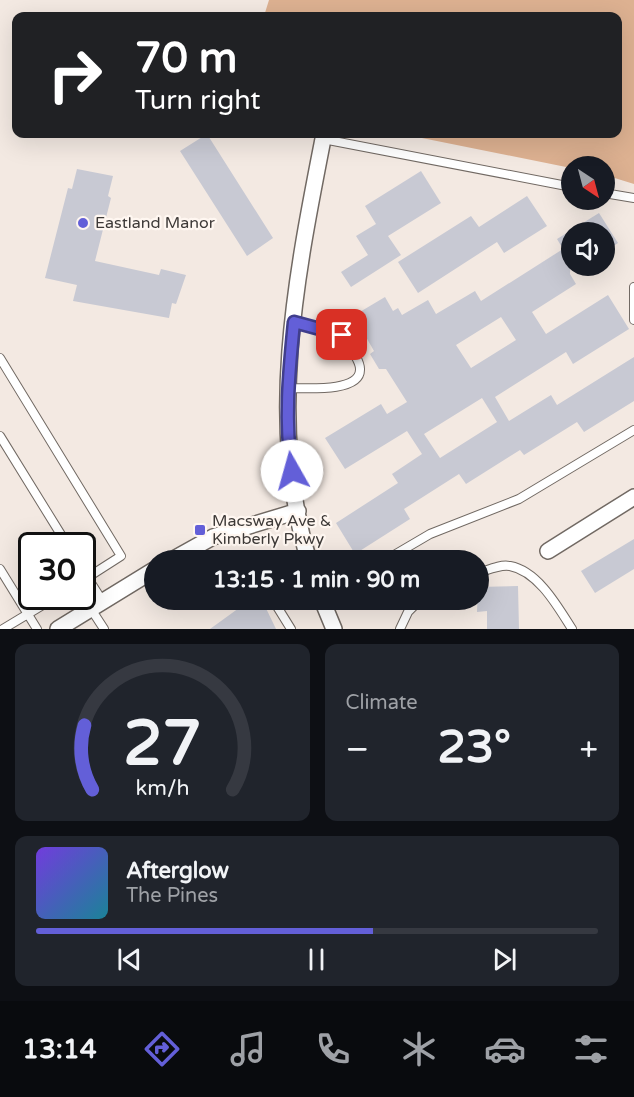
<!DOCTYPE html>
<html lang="en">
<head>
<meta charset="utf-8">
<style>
	:root { --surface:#171b24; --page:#20242c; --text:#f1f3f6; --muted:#9ea1a6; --line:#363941; --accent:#635fd8 }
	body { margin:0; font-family:"Varela Round",sans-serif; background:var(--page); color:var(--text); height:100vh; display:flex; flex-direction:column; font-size:22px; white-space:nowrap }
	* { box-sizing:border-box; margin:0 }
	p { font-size:20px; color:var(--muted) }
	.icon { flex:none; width:33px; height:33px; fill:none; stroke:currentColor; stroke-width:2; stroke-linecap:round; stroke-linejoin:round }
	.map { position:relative; height:629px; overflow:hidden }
	.drawer { display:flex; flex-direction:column; gap:15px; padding:15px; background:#0d0f14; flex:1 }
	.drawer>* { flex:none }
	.banner { position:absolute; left:12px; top:12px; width:610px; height:126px; border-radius:12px; box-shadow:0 6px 24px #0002; background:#202124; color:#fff; overflow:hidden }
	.needle { width:39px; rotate:144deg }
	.buttons { position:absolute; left:561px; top:156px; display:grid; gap:12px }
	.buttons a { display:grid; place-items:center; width:54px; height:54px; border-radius:50%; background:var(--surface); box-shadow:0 6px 24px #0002; font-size:30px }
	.speed { position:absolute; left:18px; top:532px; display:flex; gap:12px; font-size:30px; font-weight:700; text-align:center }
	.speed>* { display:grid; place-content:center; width:78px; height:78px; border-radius:50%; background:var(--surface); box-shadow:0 6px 24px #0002; line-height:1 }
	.speed .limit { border:3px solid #111; border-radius:9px; background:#fff; color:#111 }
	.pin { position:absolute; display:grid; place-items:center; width:51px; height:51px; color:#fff; margin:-26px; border-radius:12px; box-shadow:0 3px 9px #0006 }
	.me { position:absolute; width:66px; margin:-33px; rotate:353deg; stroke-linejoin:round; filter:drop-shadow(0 0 4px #0008) }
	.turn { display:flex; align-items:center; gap:21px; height:126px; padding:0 24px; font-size:27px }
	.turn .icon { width:78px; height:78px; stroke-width:2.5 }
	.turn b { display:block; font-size:42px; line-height:51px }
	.big { font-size:45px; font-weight:700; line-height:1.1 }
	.drawer .card { flex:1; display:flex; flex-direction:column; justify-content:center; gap:9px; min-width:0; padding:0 21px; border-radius:12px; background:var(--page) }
	.drawer .dial { align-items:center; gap:0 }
	.dial svg { height:156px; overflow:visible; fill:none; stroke:var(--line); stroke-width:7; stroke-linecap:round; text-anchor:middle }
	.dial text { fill:var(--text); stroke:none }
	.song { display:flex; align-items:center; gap:18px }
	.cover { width:72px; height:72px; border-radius:9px; background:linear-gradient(135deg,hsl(260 70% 55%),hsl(190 70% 35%)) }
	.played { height:6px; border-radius:3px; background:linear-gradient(90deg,var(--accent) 60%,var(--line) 60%) }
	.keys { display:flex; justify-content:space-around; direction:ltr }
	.heat { display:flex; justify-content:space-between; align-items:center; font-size:33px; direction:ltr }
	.drawer .tiles { flex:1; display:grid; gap:15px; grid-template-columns:1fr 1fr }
	.card:last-child { grid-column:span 2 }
	.trip { position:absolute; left:144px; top:550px; width:345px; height:60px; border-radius:30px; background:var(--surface); box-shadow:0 6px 24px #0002; font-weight:700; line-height:60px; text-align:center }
	.dock { display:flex; height:96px; justify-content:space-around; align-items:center; background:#090b0e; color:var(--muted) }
	.dock .icon { width:42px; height:42px }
	.dock .current { color:var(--accent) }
	.dock b { font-size:27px; color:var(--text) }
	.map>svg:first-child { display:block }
	.green { fill:#ddb191 }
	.building { fill:#c8c9d3; fill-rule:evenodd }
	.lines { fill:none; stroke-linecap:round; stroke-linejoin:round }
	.service-casing { stroke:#716963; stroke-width:10 }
	.minor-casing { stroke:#716963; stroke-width:18 }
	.service { stroke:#fff; stroke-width:8 }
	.minor { stroke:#fff; stroke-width:15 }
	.route-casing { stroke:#403e8c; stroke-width:15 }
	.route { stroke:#635fd8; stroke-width:10 }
	.poi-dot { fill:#635fd8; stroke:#fff7f1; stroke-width:2 }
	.labels { text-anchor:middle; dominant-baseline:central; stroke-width:4.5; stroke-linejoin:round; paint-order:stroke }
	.poi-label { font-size:16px; fill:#3e3a38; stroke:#fff7f1; text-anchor:start }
</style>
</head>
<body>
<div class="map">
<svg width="634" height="629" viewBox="0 0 634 629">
	<rect width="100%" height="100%" fill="#f3e9e2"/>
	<!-- green -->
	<path class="green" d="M 269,0 L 634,0 L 634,184 L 605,175 L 604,166 L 571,168 L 402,134 L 618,134 L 618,16 L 264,16 Z"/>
	<!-- building -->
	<path class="building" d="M 207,134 L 273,238 L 247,256 L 180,151 Z
		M 77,169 L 113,176 L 108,196 L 111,198 L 95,261 L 159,275 L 161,269 L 186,275 L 176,304 L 172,303 L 169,318 L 73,301 L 77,285 L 45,278 L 68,188 L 72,189 Z
		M 421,171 L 441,203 L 388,236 L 401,255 L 351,287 L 341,272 L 368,255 L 356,236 L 376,224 L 365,206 Z
		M 527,196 L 547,226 L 504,253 L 497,242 L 418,293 L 398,262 L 471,216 L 479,227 Z
		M 599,213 L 618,243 L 604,252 L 604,232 L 572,232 L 570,274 L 576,284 L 532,312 L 546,334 L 608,295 L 629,329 L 573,364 L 566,352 L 495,397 L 509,421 L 551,395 L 557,405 L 634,357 L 634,401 L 584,432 L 577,422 L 524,455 L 520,450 L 466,484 L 459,474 L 404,509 L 410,519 L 355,554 L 336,523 L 398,483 L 392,474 L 422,454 L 407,431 L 345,469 L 325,438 L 381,404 L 387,414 L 407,402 L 386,369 L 379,369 L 370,354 L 374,351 L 362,330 L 357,333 L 348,319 L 385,297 L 393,311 L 398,308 L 402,315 L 428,300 L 436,314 L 475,291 L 481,301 L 563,249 L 557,239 ZM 501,317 L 516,340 L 471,368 L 456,345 ZM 482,398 L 497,422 L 440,458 L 424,434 Z
		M 634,539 L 634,569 L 595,593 L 581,571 Z
		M 518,586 L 519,629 L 487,629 L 487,611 L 477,612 L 478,587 Z
		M 250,600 L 262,600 L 276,629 L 210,629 Z"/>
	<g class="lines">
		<defs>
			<path id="service" d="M 323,139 L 572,187
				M 604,193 L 634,198
				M 634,287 L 634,320
				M 0,358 L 121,556 L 82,581
				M 287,388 C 304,388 361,393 360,369 C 360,359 347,344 342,335 L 294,322
				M 0,436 L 68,546
				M 384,561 L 430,534 L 519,499 L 634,430
				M 0,569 L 37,629
				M 82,569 L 103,602
				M 478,573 C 488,570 500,564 510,566 C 538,571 558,607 572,629
				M 273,600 L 291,629
				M 91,609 L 104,629
				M 3,629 L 56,597
				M 400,629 L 408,612 L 420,600"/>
			<path id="minor" d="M 548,551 L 634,497
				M 170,561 L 213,537 L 298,511
				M 309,561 C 266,422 297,272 324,134
				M 322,600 L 334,629
				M 58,629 L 154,570"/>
		</defs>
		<!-- service casing -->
		<use href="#service" class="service-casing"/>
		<!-- minor casing -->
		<use href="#minor" class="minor-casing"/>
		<!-- service -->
		<use href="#service" class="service"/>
		<!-- minor -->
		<use href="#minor" class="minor"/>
	</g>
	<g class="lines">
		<defs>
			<path id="route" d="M 292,471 C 284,421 289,372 294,322 L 342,335"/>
		</defs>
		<!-- route casing -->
		<use href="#route" class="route-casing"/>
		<!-- route -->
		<use href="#route" class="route"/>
	</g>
	<!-- markers -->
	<g class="poi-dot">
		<circle cx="83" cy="223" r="6"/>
		<rect x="194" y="524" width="12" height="12" rx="3"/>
	</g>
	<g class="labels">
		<!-- poi labels -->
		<g class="poi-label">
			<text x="95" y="223">Eastland Manor</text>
			<text x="212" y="521">Macsway Ave &amp;<tspan x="212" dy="18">Kimberly Pkwy</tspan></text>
		</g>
	</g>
</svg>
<div class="buttons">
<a><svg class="needle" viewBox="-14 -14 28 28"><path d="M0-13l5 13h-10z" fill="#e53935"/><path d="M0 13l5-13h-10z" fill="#9ea1a6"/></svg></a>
<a><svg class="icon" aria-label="sound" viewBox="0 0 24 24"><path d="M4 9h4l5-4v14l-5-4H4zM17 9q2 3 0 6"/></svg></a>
</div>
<div class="speed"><div class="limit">30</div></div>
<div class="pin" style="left:342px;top:335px;background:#d93025"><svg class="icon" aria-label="arrive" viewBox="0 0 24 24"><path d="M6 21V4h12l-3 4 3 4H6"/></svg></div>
<svg class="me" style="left:292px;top:471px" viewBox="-20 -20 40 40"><circle r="19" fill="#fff"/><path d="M0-13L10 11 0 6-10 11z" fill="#635fd8"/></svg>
<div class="trip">13:15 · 1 min · 90 m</div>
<div class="banner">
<div class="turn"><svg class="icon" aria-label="right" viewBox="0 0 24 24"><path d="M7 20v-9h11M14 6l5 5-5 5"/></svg><div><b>70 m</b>Turn right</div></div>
</div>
</div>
<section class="drawer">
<div class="tiles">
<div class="card dial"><svg viewBox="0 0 100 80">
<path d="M14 69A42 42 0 1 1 86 69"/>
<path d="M14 69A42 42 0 0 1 10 36" stroke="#635fd8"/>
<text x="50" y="56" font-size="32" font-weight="700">27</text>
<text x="50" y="72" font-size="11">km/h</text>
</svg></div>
<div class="card"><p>Climate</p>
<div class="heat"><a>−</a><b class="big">23°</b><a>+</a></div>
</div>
<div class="card">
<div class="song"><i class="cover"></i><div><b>Afterglow</b><p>The Pines</p></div></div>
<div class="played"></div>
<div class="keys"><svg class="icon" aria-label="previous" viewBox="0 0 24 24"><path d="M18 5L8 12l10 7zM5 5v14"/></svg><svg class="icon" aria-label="pause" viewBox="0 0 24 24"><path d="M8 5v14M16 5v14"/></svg><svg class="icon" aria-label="next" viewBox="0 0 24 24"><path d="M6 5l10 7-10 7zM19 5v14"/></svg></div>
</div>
</div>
</section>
<nav class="dock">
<b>13:14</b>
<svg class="icon current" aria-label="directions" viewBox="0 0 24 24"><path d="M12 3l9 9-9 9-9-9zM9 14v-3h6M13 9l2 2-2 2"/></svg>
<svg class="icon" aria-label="music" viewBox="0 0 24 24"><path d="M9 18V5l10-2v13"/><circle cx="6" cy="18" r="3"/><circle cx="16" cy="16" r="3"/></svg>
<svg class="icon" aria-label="phone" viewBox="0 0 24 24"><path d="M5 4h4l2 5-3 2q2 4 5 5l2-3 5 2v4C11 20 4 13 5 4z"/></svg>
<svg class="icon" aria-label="climate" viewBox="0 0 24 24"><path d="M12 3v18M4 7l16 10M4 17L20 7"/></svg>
<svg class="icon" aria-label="car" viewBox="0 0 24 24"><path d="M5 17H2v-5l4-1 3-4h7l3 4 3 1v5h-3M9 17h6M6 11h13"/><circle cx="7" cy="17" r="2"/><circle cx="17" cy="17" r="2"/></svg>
<svg class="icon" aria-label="filters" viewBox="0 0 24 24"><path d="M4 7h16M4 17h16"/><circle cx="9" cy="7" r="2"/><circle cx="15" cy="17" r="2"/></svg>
</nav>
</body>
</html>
